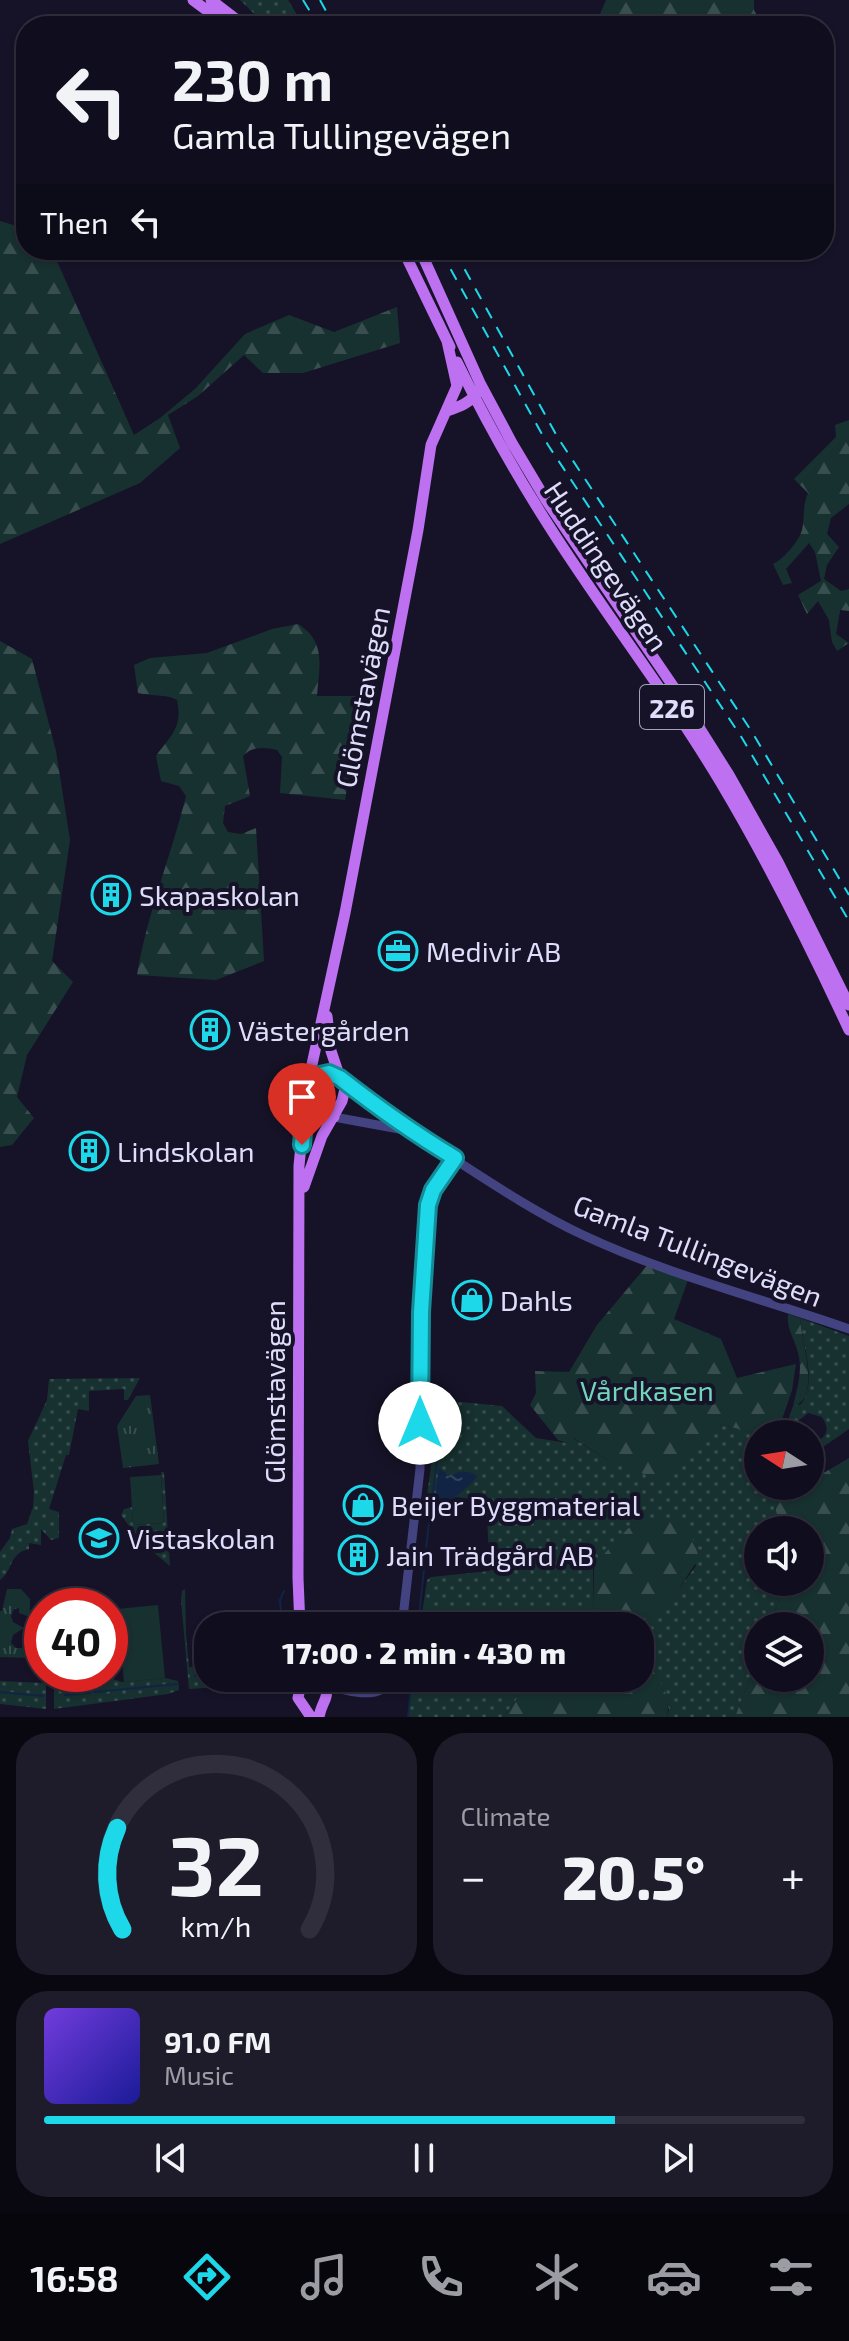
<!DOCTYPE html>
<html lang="en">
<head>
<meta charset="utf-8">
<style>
	:root { --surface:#100e1e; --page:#1e1c2b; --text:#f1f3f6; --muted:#9c9ca4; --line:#302e3c; --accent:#1dd8e8 }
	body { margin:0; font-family:"Exo 2",sans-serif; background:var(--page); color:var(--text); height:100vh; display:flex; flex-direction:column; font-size:30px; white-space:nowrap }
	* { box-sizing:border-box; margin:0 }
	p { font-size:26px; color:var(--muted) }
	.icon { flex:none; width:44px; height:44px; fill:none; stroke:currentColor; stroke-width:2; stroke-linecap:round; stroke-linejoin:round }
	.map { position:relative; height:1717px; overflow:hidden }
	.panel { display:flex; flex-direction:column; gap:16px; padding:16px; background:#090810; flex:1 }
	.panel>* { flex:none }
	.banner { position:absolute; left:16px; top:16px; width:818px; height:244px; border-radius:32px; box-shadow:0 2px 6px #0004,0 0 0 2px var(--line); background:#100e1e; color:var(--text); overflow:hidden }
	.needle { width:52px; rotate:282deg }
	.tools { position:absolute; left:744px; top:1420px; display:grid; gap:16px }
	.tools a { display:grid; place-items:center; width:80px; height:80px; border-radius:50%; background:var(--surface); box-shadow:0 2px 6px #0004,0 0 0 2px var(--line); font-size:40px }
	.speed { position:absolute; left:24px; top:1588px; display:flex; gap:16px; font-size:40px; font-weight:700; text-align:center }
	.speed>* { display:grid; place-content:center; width:104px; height:104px; border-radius:50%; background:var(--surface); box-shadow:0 2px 6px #0004,0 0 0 2px var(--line); line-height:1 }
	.speed .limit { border:12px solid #d22; background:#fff; color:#111 }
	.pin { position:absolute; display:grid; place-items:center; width:68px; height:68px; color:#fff; margin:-82px -34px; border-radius:50% 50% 50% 0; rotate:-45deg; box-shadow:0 0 8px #0007 }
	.pin .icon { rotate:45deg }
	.me { position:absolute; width:88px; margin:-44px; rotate:0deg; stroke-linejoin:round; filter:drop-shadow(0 0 6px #0008) }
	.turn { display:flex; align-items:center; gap:28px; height:168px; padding:0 24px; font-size:36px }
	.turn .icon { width:104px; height:104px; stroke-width:2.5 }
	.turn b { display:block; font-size:56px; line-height:68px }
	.then { display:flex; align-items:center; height:76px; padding:0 24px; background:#0003; gap:16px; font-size:30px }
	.big { font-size:60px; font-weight:800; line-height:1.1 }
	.panel .widget { flex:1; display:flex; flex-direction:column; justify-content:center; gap:12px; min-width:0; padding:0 28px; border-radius:32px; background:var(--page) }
	.panel .dial { align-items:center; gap:0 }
	.dial svg { height:208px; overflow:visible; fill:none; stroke:var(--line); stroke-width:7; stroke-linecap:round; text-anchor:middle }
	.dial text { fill:var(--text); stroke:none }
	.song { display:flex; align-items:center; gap:24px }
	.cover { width:96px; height:96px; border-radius:12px; background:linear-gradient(135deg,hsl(260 70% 55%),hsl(240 70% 35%)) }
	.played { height:8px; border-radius:4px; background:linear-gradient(90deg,var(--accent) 75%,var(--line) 75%) }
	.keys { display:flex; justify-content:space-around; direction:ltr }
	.heat { display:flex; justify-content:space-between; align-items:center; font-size:44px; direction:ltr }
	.panel .tiles { flex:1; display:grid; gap:16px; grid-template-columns:1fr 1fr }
	.widget:last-child { grid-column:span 2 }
	.trip { position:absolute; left:194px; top:1612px; width:460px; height:80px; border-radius:32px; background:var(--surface); box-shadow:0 2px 6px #0004,0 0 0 2px var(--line); font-weight:800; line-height:80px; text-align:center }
	.dock { display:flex; height:128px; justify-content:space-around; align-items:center; background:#06060c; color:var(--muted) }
	.dock .icon { width:56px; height:56px }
	.dock .current { color:var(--accent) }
	.dock b { font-size:36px; color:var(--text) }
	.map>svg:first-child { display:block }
	.grass { fill:url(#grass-dots); fill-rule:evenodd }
	.forest { fill:url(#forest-firs) }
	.park { fill:url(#park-tufts) }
	.garden { fill:#173130 }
	.water { fill:url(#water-ripples) }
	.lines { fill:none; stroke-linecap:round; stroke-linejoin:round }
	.stream { stroke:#112443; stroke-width:2 }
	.minor { stroke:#444382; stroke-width:9 }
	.major { stroke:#bd70f0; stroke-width:11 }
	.rail { stroke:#1dd8e8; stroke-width:2; stroke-dasharray:12 10; stroke-linecap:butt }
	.route-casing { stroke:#138c97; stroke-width:20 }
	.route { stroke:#1dd8e8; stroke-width:14 }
	.labels { text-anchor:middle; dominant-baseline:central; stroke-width:8; stroke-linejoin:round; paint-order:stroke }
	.shield { fill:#161328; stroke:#a3a0bc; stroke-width:2 }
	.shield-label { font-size:26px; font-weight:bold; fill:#e0ddfc }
	.street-label { font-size:28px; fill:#e0ddfc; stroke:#161328 }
	.poi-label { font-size:28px; fill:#e0ddfc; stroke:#161328; text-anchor:start }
	.park-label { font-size:28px; fill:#70d5ba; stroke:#161328 }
</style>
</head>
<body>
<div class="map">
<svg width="849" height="1717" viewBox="0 0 849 1717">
	<defs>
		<pattern id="grass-dots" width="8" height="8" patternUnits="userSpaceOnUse" patternTransform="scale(2)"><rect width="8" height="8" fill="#173130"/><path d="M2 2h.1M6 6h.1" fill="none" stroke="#384e4f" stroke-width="1.8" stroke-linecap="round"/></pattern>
		<pattern id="forest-firs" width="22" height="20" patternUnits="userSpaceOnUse" patternTransform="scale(2)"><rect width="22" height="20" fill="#173130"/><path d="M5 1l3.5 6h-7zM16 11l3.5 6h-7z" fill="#384e4f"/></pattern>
		<pattern id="park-tufts" width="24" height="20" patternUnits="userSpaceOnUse" patternTransform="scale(2)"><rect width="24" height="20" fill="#173130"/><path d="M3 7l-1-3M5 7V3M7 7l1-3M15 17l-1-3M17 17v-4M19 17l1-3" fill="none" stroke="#384e4f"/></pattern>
		<pattern id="water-ripples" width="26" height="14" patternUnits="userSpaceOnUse" patternTransform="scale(2)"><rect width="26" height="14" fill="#112443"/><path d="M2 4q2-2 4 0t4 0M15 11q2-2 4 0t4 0" fill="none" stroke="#33435f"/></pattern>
	</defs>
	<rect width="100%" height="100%" fill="#161328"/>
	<!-- grass -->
	<path class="grass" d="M 240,0 L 288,0 L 304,26 L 267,26 Z
		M 800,1318 L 849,1336 L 849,1429 L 810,1456 L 810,1444 C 825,1439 832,1432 822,1417 L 808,1413 L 792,1426 L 786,1426 L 793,1406 L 801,1404 C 818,1381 802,1344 800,1318 Z
		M 140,1378 L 128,1400 L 124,1400 L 124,1389 L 89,1391 L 89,1411 L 78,1409 L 69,1455 L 66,1455 L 49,1509 L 59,1512 L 59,1538 L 51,1540 L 41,1529 L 41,1545 L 29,1543 L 29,1549 C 9,1553 13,1571 0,1580 L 0,1552 L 10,1538 L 12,1529 L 27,1524 L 33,1507 L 34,1492 L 28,1441 L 47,1400 L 49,1379 Z
		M 440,1400 L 502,1406 L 536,1438 L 567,1443 L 573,1438 L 611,1462 L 719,1424 L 760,1434 L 758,1486 L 801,1486 L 783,1494 L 775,1506 L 780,1530 L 758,1530 L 758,1582 L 785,1582 L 770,1626 L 758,1626 L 758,1656 L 735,1717 L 667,1717 L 669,1709 L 652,1665 L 640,1650 L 640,1626 L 420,1626 L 427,1580 L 431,1577 L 490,1571 L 486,1501 L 456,1497 L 438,1509 L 425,1510 ZM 681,1520 L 696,1566 L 680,1587 L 652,1614 L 594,1613 L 593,1568 L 633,1523 Z
		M 161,1472 L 164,1472 L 170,1566 L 141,1542 L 121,1515 L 124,1509 L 132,1507 L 133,1525 L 164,1523 Z
		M 185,1589 L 186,1634 L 189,1667 L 208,1667 L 208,1678 L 288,1678 L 287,1680 L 270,1684 L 189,1689 L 181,1600 L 182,1591 Z
		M 54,1674 L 58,1674 L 59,1680 L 97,1680 L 98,1674 L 122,1682 L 165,1678 L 178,1681 L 179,1690 L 168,1694 L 54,1709 Z
		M 412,1678 L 533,1678 L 503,1717 L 408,1717 Z
		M 0,1681 L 46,1683 L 46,1709 L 0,1704 Z"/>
	<!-- forest -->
	<path class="forest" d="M 606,0 L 754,0 L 754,10 L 763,26 L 595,26 Z
		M 0,221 L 26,229 L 26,250 L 52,250 L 134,435 L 160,418 L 195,389 L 245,334 L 289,315 L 334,332 L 397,307 L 400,343 L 303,373 L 263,373 L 244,355 L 198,396 L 168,415 L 180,448 L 140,483 L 0,544 Z
		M 849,420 L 849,504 L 831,518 L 827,534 L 839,547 L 827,565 L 824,579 L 841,591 L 849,589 L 849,611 L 840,610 L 836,634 L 849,643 L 837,651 L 832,642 L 829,620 L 818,601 L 807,614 L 798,595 L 821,581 L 815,552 L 809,543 L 786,569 L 792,583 L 783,585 L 773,564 C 783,560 799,541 802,530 C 805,517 802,507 808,493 L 794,479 L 836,437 L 835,425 Z
		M 298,624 C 327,642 319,667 317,696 L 363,696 L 345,800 L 280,793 L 282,757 L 277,750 C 264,747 252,746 243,756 L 250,796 L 225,806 L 223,823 L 228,832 L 241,834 L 256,828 L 264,961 L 216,980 L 137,975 C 147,914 171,856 186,796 L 179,786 L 161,781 L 156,756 C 171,735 183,728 177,700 C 167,694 150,696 138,693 L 134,665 L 150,658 L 207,653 L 272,629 Z
		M 0,641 L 32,659 L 56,751 L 70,840 L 52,961 L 73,982 L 27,1055 L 17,1097 L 34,1118 L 12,1145 L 0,1147 Z
		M 649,1263 L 689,1277 L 674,1319 L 721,1339 L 737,1378 L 796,1364 L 792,1390 L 777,1434 L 759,1434 L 719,1424 L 664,1481 L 611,1462 L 574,1438 L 567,1443 L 558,1440 L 530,1405 L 536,1393 L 535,1371 L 569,1372 L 597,1325 Z
		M 788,1314 L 800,1318 C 801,1341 822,1399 793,1406 C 797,1390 803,1370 798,1353 C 795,1339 786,1329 788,1314 Z
		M 849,1458 L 849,1717 L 735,1717 L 758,1656 L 758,1678 L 810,1678 L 810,1626 L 770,1626 L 785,1582 L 810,1582 L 810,1530 L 780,1530 L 775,1506 L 779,1496 L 801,1486 L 810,1486 L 810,1481 Z
		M 680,1519 L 691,1532 L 699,1558 L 680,1587 L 652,1614 L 594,1613 L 594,1565 L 633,1523 Z
		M 640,1650 C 654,1668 672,1694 667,1717 L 503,1717 L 533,1678 L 640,1678 Z"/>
	<!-- park -->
	<path class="park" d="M 150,1395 L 159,1464 L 123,1468 L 117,1426 L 136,1396 Z
		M 7,1589 L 21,1589 L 30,1599 L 30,1617 L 19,1613 L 19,1608 L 14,1609 L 11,1616 L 13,1622 L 24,1628 L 13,1635 L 11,1643 L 16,1648 L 23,1648 L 30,1639 L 30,1658 L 0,1657 L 0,1611 L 2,1611 Z"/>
	<!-- garden -->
	<path class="garden" d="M 161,1475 L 164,1523 L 133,1525 L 130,1477 Z
		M 158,1605 L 165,1678 L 124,1682 L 117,1609 Z"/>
	<!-- water -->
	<path class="water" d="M 439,1468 L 449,1476 C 460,1471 467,1469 477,1476 C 473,1485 439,1510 427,1514 L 429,1497 L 435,1495 Z"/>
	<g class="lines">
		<!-- stream -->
		<path class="stream" d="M 432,1498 L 446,1394
			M 282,1626 L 280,1600 L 284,1591
			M 418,1626 L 430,1512
			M 195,1676 L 208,1672
			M 353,1682 L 374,1683
			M 0,1692 L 43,1696
			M 65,1695 L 177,1684
			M 408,1717 L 412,1678"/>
		<!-- minor -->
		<path class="minor" d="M 342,1079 L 401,1121 L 410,1131 C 467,1166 523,1207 583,1235 C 668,1275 761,1298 849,1329
			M 334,1117 L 410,1131
			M 402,1626 L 420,1469 L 421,1312 L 428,1205 L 433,1190 L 455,1158
			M 322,1682 C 344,1692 380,1702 395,1678"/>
		<!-- major -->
		<path class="major" d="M 193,0 L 228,26
			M 211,0 L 245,26
			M 403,250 L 450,347
			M 420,250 L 480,383 L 512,443 L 546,500 L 673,686 L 729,775 L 778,862 L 849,1005
			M 457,362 C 485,419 515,473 549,526 C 604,613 668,694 721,783 C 768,862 810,946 849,1030
			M 447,411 C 459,407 472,402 478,391
			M 327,1016 L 331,1051 L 340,1078
			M 306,1102 L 317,1113 L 334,1117
			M 304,1187 L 322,1136 L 342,1101 L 345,1089 L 342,1079 L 333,1075 L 320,1074 L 310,1081
			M 300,1626 L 298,1578 L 299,1166 L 306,1092 L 345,913 L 418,530 L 431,445 L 457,386 L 447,341
			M 302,1678 L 298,1698 L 311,1717
			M 318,1678 C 335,1696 322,1698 319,1717"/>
		<!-- rail -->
		<path class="rail" d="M 303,0 L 319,26
			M 320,0 L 334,26
			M 440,250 L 548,445 L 742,738 L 849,921
			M 454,250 L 558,438 L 752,732 L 849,895"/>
	</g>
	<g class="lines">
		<defs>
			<path id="route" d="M 302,1145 L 306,1092 L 315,1076 L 329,1073 L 340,1078 C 377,1107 415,1134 455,1158 L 433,1190 L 428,1205 L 421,1312 L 420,1423"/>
		</defs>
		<!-- route casing -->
		<use href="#route" class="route-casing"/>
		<!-- route -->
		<use href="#route" class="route"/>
	</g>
	<!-- icons -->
	<defs>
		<symbol id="building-ring" viewBox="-11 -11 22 22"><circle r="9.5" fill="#161328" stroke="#1dd8e8" stroke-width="1.5"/><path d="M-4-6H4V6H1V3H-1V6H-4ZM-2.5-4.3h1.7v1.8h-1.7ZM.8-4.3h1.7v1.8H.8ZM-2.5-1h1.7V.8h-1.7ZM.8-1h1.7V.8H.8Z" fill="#1dd8e8"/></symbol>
		<symbol id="office-ring" viewBox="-11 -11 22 22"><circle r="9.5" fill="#161328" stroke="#1dd8e8" stroke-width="1.5"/><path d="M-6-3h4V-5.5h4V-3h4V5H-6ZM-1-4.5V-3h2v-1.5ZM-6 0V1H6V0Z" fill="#1dd8e8"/></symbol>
		<symbol id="shop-ring" viewBox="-11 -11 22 22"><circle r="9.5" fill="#161328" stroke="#1dd8e8" stroke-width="1.5"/><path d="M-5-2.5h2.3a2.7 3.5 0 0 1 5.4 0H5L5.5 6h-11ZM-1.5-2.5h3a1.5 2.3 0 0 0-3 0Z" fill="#1dd8e8"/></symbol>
		<symbol id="school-ring" viewBox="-11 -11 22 22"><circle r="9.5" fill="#161328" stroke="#1dd8e8" stroke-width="1.5"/><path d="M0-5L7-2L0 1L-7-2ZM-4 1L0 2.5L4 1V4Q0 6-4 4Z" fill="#1dd8e8"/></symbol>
	</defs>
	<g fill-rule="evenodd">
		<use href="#building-ring" x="89" y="873" width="44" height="44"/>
		<use href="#office-ring" x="376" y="929" width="44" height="44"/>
		<use href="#building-ring" x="188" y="1008" width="44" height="44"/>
		<use href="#building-ring" x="67" y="1129" width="44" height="44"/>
		<use href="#shop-ring" x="450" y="1278" width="44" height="44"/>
		<use href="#shop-ring" x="341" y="1483" width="44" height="44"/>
		<use href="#school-ring" x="77" y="1516" width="44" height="44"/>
		<use href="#building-ring" x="336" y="1533" width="44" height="44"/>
	</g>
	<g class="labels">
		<!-- shield labels -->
		<rect class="shield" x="640" y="685" width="64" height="44" rx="6"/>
		<g class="shield-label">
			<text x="672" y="707">226</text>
		</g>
		<!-- street labels -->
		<g class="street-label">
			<text transform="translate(607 566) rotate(56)">Huddingevägen</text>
			<text transform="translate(362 697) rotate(-79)">Glömstavägen</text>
			<text transform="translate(698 1250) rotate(21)">Gamla Tullingevägen</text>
			<text transform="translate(274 1392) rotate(-90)">Glömstavägen</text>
		</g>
		<!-- poi labels -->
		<g class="poi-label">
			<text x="139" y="895">Skapaskolan</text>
			<text x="426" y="951">Medivir AB</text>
			<text x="238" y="1030">Västergården</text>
			<text x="117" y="1151">Lindskolan</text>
			<text x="500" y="1300">Dahls</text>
			<text x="391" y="1505">Beijer Byggmaterial</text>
			<text x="127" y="1538">Vistaskolan</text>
			<text x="386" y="1555">Jain Trädgård AB</text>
		</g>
		<!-- park labels -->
		<g class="park-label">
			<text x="647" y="1390">Vårdkasen</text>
		</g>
	</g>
</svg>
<div class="tools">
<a><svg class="needle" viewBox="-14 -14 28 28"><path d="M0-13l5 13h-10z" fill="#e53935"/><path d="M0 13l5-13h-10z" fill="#9c9ca4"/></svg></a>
<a><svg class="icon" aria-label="sound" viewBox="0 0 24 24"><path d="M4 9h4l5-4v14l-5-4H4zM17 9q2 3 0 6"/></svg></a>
<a><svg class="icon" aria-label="layers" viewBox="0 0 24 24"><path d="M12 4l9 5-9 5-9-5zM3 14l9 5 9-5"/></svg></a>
</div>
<div class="speed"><div class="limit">40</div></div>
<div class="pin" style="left:302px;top:1145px;background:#d93025"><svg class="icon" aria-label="arrive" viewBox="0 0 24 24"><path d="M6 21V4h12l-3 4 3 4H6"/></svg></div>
<svg class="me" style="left:420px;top:1423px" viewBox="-20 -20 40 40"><circle r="19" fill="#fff"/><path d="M0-13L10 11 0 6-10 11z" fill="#1dd8e8"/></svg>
<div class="trip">17:00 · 2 min · 430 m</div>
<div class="banner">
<div class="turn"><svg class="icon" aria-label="left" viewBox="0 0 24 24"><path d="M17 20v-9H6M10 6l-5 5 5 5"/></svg><div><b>230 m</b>Gamla Tullingevägen</div></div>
<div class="then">Then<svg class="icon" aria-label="left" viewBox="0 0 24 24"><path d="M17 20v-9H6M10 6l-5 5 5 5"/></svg></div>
</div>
</div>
<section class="panel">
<div class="tiles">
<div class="widget dial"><svg viewBox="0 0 100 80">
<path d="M14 69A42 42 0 1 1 86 69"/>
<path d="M14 69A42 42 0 0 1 12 30" stroke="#1dd8e8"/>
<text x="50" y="56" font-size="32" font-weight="700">32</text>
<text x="50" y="72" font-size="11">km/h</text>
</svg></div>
<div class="widget"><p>Climate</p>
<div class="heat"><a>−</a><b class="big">20.5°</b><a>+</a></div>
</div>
<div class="widget">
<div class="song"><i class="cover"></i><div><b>91.0 FM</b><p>Music</p></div></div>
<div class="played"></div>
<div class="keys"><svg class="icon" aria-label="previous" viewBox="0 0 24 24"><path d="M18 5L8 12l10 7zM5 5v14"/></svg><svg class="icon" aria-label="pause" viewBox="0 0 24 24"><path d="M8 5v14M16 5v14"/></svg><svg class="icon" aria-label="next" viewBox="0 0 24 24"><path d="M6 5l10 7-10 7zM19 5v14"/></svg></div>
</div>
</div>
</section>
<nav class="dock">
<b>16:58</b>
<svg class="icon current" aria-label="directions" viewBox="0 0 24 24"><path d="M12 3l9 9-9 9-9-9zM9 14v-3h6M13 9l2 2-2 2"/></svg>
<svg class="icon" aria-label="music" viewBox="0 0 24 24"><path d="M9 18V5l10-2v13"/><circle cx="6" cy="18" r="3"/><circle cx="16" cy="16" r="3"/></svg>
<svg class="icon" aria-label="phone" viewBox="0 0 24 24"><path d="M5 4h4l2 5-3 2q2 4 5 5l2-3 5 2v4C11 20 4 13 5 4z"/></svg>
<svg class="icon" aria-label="climate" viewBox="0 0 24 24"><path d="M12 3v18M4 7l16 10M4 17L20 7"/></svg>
<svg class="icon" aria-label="car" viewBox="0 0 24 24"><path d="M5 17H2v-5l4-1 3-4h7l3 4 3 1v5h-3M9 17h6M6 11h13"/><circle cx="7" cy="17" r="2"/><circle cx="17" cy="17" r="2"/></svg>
<svg class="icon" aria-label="filters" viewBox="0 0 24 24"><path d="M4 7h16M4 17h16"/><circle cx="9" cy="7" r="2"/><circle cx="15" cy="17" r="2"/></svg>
</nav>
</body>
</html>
